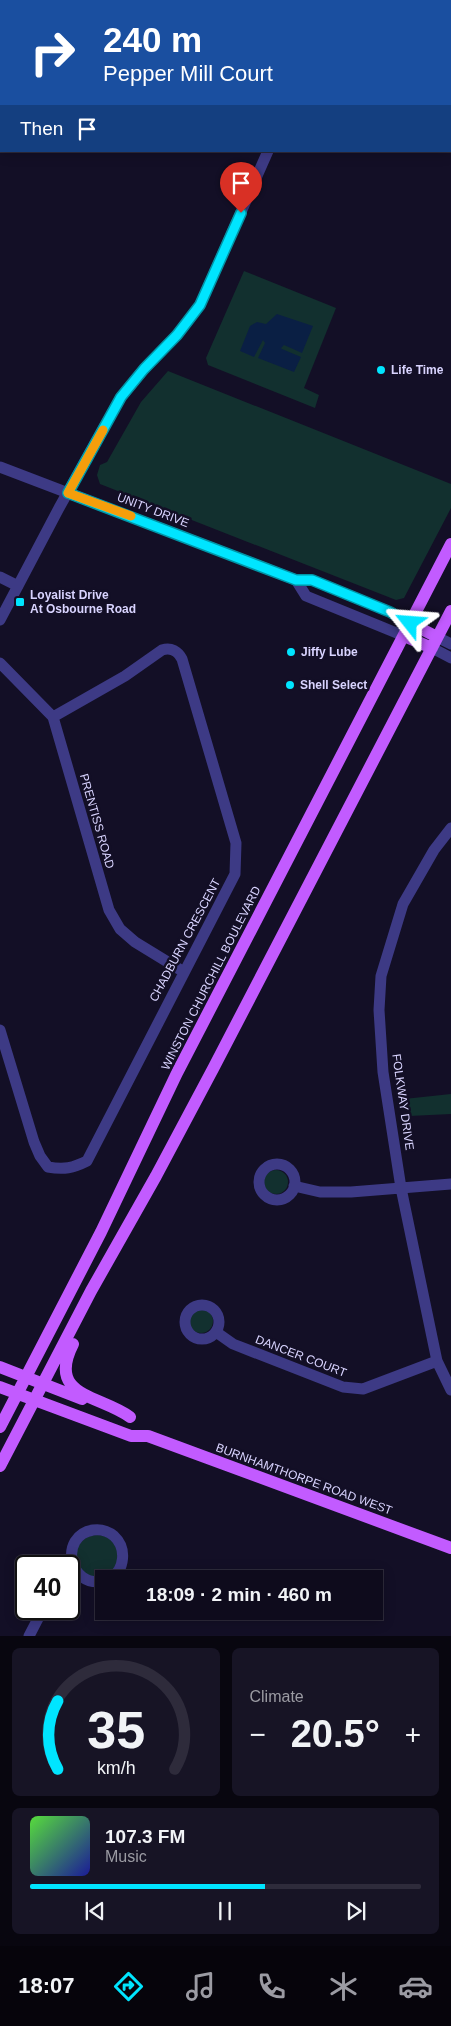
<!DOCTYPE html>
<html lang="en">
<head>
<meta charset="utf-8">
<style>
	:root { --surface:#0e0b1c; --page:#171425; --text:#f1f3f6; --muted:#9b9ba3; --line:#2e2b3b; --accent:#00e5ff }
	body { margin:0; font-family:Helvetica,sans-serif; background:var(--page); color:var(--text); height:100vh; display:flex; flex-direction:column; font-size:19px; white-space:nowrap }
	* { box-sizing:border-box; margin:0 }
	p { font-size:16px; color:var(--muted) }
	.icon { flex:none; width:28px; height:28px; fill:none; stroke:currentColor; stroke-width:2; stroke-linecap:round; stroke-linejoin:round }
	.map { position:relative; height:1636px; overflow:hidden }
	.side { display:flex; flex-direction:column; gap:12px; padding:12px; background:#08060f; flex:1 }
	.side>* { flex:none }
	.guide { position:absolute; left:0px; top:0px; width:451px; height:152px; box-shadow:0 2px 12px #0003,0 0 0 1px var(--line); background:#1a4fa0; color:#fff; overflow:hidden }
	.speed { position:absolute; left:15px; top:1555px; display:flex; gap:10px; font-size:25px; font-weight:700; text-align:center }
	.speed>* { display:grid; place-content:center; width:65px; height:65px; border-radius:50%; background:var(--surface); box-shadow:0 2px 12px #0003,0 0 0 1px var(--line); line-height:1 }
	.speed .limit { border:2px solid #111; border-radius:8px; background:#fff; color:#111 }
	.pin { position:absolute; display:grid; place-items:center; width:42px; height:42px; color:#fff; margin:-51px -21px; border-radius:50% 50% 50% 0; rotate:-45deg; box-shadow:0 0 5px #0007 }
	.pin .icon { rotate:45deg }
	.me { position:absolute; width:55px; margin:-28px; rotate:298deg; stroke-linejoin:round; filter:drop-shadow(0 0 4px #0008) }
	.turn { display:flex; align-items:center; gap:18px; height:105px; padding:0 20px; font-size:22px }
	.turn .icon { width:65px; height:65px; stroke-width:2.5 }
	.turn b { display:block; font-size:35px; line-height:42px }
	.then { display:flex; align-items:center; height:48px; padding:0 20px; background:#0003; gap:10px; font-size:19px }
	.big { font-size:38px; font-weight:600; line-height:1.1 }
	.side .tile { flex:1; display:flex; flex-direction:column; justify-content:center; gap:8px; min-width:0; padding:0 18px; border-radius:8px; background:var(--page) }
	.side .dial { align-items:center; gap:0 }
	.dial svg { height:130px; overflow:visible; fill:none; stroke:var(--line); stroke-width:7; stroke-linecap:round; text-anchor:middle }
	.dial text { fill:var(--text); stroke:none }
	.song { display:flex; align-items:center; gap:15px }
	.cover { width:60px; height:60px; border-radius:8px; background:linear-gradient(135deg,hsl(110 70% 55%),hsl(240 70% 35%)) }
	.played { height:5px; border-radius:2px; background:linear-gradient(90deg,var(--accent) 60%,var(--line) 60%) }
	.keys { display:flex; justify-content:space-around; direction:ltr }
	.heat { display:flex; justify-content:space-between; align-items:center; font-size:28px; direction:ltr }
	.side .tiles { flex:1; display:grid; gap:12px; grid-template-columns:1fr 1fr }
	.tile:last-child { grid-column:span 2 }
	.trip { position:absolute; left:95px; top:1570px; width:288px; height:50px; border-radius:0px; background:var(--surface); box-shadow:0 2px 12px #0003,0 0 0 1px var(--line); font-weight:600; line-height:50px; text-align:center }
	.tab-bar { display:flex; height:80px; justify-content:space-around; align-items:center; background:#06040b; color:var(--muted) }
	.tab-bar .icon { width:35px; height:35px }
	.tab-bar .on { color:var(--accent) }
	.tab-bar b { font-size:22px; color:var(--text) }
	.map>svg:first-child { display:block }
	.green { fill:#12302f }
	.water { fill:#0a1f44 }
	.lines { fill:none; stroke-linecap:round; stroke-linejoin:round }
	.minor { stroke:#3d3a85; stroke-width:11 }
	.major { stroke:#c25bff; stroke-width:12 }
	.route-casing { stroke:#0095a6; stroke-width:12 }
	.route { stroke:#00e5ff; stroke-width:9 }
	.slow { stroke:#f59e0b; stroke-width:9 }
	.poi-dot { fill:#00e5ff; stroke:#130f26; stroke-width:2 }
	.labels { text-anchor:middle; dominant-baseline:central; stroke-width:5; stroke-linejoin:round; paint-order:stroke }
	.poi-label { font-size:12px; font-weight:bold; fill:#d9d4ff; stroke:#130f26; text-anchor:start }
	.street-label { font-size:12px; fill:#d9d4ff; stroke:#130f26 }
</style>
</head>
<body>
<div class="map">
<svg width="451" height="1636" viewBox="0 0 451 1636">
	<rect width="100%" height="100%" fill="#130f26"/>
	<!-- green -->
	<path class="green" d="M 244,271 L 336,308 L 304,388 L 319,395 L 315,408 L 208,365 L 206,358 Z
		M 168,371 L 451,484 L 451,508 L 404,598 L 396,600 L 100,484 L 97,475 L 100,465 L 107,462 L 141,402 Z
		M 451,1094 L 451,1114 L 409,1116 L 404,1099 Z
		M264 1182a12 12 0 1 1 24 0a12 12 0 1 1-24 0Z
		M189 1321a12 12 0 1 1 24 0a12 12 0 1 1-24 0Z
		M76 1556a21 21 0 1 1 42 0a21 21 0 1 1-42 0Z"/>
	<!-- water -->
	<path class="water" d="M 277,314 L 313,326 L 302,353 L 284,345 L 281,348 L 282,349 L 301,357 L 294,372 L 258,358 L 265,343 L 263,340 L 254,357 L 240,351 L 250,326 L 257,322 L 266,324 Z"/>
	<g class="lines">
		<!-- minor -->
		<path class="minor" d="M 0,1 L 1,2
			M 0,467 L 296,580 L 312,580 L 390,612 L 410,623
			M 0,577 L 18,586
			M 296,580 L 306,596 L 404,636
			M 0,620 L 59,508 L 121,397 L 144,369 L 177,335 L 200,305 L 268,151
			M 437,637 L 451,644
			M 432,648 L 451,658
			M 0,663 L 53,717 L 109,910 L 120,929 L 135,942 L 184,972
			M 451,828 L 434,850 L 403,904 L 381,976 L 379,1010 L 383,1072 L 401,1188 L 437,1361 L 451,1390
			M 0,1030 L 34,1142 L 40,1156 L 48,1167 C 64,1170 73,1168 87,1161 L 235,874 L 236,843 L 182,659 C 178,651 171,647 162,650 L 125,676 L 53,717
			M259 1182a18 18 0 1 1 36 0a18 18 0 1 1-36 0Z
			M 294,1186 L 320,1192 L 351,1192 L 451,1184
			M185 1322a17 17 0 1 1 34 0a17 17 0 1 1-34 0Z
			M 216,1332 L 233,1344 L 343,1387 L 363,1389 L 437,1361
			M 104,1581 C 69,1589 58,1536 93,1530 C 100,1529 108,1531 114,1536 C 127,1548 125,1570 110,1579
			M 29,1636 L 43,1609"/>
		<!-- major -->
		<path class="major" d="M 410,623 L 437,637
			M 404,636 L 432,648
			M 73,1344 C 46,1397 100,1395 130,1417
			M 0,1367 L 82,1399
			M 0,1387 L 131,1436 L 148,1436 L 451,1548
			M 0,1427 L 101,1232 L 177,1073 L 451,544
			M 0,1466 L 91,1291 L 156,1176 L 214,1067 L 451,611"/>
	</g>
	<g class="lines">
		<defs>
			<path id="route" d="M 241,213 L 200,305 L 177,335 L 144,369 L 121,397 L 68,493 L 296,580 L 312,580 L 390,612 L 410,623"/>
		</defs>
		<!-- route casing -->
		<use href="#route" class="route-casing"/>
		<!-- route -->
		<use href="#route" class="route"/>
		<!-- slow -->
		<path class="slow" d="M 103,430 L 68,493 L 131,516"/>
	</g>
	<!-- markers -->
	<g class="poi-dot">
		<circle cx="381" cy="370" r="5"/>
		<rect x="15" y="597" width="10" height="10" rx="2.5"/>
		<circle cx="291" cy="652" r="5"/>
		<circle cx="290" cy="685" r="5"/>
	</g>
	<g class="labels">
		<!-- poi labels -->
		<g class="poi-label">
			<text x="391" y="370">Life Time</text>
			<text x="30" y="595">Loyalist Drive<tspan x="30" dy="14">At Osbourne Road</tspan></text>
			<text x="301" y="652">Jiffy Lube</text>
			<text x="300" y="685">Shell Select</text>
		</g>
		<!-- street labels -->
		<g class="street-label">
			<text transform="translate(153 510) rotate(21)">UNITY DRIVE</text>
			<text transform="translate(97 821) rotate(74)">PRENTISS ROAD</text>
			<text transform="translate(185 940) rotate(-62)">CHADBURN CRESCENT</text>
			<text transform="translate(211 978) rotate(-63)">WINSTON CHURCHILL BOULEVARD</text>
			<text transform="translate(403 1102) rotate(82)">FOLKWAY DRIVE</text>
			<text transform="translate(301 1356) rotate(21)">DANCER COURT</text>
			<text transform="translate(304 1479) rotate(20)">BURNHAMTHORPE ROAD WEST</text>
		</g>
	</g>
</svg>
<div class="speed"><div class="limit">40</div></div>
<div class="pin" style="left:241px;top:213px;background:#d93025"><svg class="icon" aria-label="arrive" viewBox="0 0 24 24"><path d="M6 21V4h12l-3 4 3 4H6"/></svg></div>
<svg class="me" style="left:410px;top:623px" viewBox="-20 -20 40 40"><path d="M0-17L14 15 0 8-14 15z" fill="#00e5ff" stroke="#fff" stroke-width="4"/></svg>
<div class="trip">18:09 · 2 min · 460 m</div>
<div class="guide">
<div class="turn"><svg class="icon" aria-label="right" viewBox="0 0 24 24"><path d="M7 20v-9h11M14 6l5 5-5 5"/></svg><div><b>240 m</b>Pepper Mill Court</div></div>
<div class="then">Then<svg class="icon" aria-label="arrive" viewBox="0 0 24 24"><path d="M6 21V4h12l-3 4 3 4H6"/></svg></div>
</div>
</div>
<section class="side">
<div class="tiles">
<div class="tile dial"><svg viewBox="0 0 100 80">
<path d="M14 69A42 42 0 1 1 86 69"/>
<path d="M14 69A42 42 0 0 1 14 27" stroke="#00e5ff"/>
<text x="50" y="56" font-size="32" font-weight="700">35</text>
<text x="50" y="72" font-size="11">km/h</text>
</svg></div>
<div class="tile"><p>Climate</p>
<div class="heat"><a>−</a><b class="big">20.5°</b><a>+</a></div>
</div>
<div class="tile">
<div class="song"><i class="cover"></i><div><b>107.3 FM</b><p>Music</p></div></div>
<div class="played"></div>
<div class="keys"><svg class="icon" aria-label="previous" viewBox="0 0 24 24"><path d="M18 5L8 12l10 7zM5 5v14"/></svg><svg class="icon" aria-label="pause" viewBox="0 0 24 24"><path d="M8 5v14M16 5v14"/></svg><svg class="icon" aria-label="next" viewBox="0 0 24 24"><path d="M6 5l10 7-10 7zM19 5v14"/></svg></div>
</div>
</div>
</section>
<nav class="tab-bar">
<b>18:07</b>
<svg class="icon on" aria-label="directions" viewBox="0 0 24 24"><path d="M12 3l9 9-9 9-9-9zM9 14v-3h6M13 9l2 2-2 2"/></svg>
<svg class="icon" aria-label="music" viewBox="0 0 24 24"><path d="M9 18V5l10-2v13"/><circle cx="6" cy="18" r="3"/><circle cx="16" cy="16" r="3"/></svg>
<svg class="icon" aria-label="phone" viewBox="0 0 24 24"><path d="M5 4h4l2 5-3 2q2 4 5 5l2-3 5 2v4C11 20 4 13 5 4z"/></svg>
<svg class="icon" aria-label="climate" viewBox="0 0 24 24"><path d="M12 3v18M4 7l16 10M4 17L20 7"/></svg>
<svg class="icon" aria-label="car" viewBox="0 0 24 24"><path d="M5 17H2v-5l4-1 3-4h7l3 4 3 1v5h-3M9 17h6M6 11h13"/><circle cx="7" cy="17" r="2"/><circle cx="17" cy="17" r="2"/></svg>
</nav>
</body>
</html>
